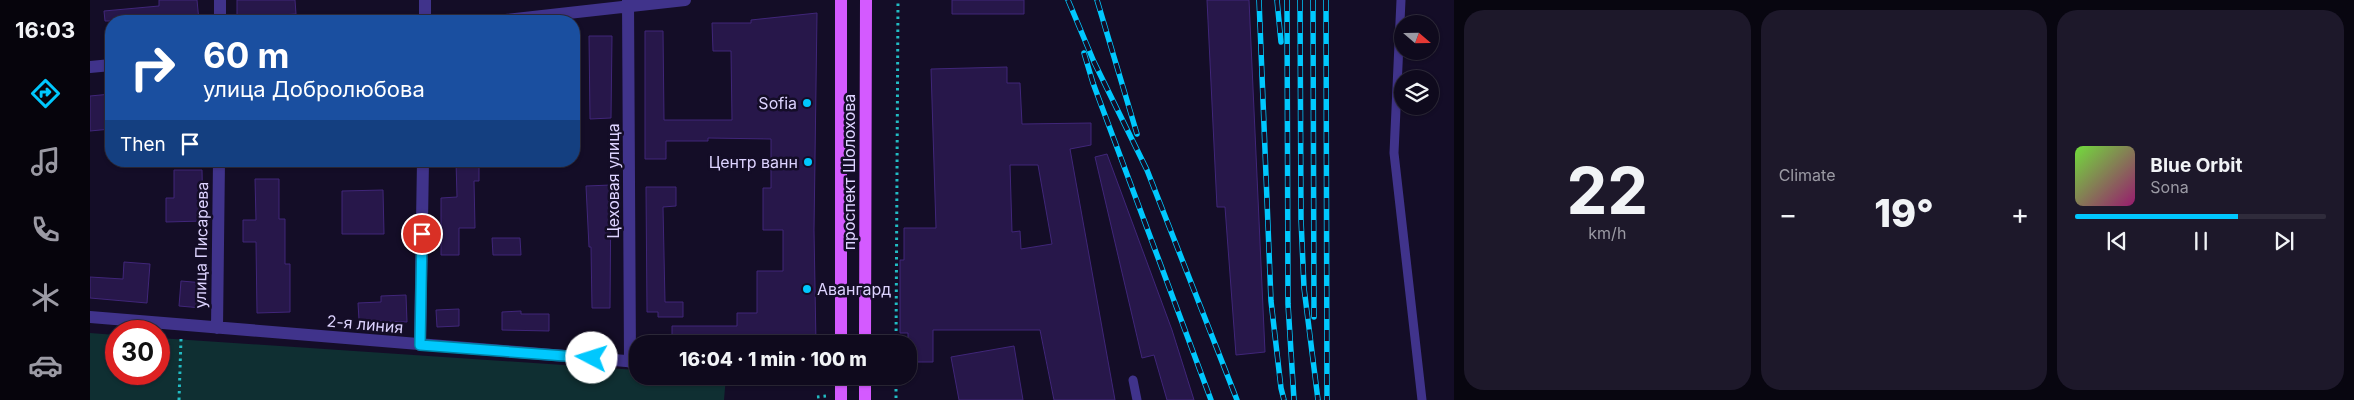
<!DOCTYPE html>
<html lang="en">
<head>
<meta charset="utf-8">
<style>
	:root { --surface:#0f0a1d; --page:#1d182a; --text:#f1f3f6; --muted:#9b9aa4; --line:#2f2b3b; --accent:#00c8fe }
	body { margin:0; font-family:Inter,sans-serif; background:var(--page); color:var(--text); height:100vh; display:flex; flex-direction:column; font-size:19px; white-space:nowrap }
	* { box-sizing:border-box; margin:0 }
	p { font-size:16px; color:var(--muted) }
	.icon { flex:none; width:28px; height:28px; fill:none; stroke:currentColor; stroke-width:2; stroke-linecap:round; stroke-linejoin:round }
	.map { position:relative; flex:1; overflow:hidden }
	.sheet { display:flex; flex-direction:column; gap:10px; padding:10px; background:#080610; width:900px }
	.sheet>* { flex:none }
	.top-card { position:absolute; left:15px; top:15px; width:475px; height:152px; border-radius:20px; box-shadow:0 1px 4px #0004,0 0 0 1px var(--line); background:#1a4fa0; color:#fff; overflow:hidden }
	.needle { width:32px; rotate:110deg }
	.controls { position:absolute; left:1304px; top:15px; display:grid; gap:10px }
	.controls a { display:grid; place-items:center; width:45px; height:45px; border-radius:50%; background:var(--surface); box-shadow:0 1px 4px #0004,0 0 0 1px var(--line); font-size:25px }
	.speed { position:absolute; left:15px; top:320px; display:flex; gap:10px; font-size:25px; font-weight:700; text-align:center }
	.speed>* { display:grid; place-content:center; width:65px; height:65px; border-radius:50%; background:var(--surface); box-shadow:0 1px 4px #0004,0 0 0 1px var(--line); line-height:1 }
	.speed .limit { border:8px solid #d22; background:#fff; color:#111 }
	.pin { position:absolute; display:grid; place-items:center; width:42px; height:42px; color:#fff; margin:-21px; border:2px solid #fff; border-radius:50%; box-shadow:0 1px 5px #0007 }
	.me { position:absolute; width:55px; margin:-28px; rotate:275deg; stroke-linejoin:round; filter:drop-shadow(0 0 4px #0008) }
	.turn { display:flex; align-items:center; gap:18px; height:105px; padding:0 15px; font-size:22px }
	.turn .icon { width:65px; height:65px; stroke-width:2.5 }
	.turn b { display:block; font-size:35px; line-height:42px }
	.then { display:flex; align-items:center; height:48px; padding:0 15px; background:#0003; gap:10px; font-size:19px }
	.big { font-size:38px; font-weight:800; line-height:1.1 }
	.sheet .card { flex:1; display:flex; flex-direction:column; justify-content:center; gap:8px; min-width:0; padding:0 18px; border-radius:20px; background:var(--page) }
	.sheet .dial { align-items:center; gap:0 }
	.dial b { font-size:65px; line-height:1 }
	.song { display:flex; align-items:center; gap:15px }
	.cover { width:60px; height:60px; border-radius:8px; background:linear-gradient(135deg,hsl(100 70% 55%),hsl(320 70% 35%)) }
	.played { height:5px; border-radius:2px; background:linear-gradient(90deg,var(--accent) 65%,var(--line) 65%) }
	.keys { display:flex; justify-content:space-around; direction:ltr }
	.heat { display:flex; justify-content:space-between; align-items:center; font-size:28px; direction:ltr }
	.sheet .tiles { flex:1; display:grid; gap:10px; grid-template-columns:repeat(3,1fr) }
	.trip { position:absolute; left:539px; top:335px; width:288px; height:50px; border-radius:20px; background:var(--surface); box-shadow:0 1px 4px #0004,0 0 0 1px var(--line); font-weight:800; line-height:50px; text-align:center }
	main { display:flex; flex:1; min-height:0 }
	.tabs { display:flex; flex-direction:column; width:90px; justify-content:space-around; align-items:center; background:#06040c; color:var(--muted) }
	.tabs .icon { width:35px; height:35px }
	.tabs .current { color:var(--accent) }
	.tabs b { font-size:22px; color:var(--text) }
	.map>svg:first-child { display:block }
	.green { fill:#0f2f32 }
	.building { fill:#27174a; stroke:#402679; fill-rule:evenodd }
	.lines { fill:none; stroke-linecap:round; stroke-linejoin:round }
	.path { stroke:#22bcc4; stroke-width:3; stroke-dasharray:2.5 4; stroke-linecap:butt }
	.lane { stroke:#40338b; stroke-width:9 }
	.street { stroke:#40338b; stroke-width:12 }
	.primary { stroke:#d45aff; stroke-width:12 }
	.rail-casing { stroke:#00c8fe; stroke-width:5.5 }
	.rail { stroke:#140d27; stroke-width:4; stroke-dasharray:11; stroke-linecap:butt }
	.route-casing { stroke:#0082a5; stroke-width:12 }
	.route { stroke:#00c8fe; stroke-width:9 }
	.poi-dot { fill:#00c8fe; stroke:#140d27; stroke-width:2 }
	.labels { text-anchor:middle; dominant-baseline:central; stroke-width:5; stroke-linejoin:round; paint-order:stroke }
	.poi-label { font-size:16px; fill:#ddd3ff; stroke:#140d27; text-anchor:end }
	.street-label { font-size:16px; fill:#ddd3ff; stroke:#140d27 }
</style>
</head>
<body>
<main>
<nav class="tabs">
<b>16:03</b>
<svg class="icon current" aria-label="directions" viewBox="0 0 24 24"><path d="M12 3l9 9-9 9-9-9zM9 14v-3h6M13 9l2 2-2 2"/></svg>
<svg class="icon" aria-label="music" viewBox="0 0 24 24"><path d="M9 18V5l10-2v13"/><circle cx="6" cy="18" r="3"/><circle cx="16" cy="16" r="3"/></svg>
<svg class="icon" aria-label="phone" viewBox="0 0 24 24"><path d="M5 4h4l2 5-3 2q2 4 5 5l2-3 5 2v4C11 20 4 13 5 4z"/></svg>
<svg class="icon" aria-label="climate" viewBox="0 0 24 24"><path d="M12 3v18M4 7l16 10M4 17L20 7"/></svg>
<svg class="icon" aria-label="car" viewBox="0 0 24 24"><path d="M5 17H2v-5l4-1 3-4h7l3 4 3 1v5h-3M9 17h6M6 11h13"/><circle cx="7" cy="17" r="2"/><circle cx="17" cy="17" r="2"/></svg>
</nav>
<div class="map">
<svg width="1364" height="400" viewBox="0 0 1364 400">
	<rect width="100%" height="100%" fill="#140d27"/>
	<!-- green -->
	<path class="green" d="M 0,333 L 26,335 L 26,374 L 69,374 L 69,338 L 547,370 L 548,376 L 636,376 L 634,400 L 0,400 Z"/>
	<!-- building -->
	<path class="building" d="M 69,0 L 107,0 L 109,21 L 15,21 L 14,11 L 69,6 Z
		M 147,0 L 205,0 L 206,14 L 147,18 Z
		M 862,0 L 934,0 L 934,14 L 862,14 Z
		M 1117,0 L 1159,0 L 1175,352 L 1146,355 L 1135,207 L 1127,207 Z
		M 727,13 L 724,230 L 726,344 L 614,344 L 614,341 L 582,341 L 582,326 L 647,326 L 647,313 L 667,313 L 667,271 L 693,271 L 693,230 L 673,230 L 673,188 L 681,188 L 681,139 L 618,138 L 618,141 L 576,141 L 576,159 L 555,159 L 555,31 L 573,31 L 574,120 L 642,120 L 641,51 L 623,51 L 622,23 L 661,23 L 661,20 Z
		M 499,36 L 522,36 L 521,118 L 500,119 Z
		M 917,67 L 917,83 L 930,83 L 932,124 L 1001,123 L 1001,145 L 980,149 L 1025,400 L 964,400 L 950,330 L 843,330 L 843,362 L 818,362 L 818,333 L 810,333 L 810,260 L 814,260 L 814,228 L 846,228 L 841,69 ZM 920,165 L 948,165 L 962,244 L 931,249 L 930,231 L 922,232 Z
		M 21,94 L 21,129 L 0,131 L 0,96 Z
		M 1017,154 L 1082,330 L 1104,400 L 1077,400 L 1064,355 L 1052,358 L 1005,157 Z
		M 366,161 L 389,161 L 389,181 L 384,181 L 385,228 L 369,228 L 369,255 L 351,255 L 351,198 L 367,197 Z
		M 84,170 L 112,170 L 113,221 L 76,222 L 76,198 L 84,198 Z
		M 165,179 L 189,179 L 189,219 L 195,219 L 195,264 L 200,264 L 200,312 L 167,313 L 166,242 L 153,242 L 153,220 L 166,220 Z
		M 521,185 L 520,308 L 502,308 L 501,247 L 499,247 L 496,186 Z
		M 556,187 L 586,187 L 586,206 L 573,207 L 575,302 L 593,302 L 593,317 L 568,317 L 568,312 L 557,312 Z
		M 293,190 L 294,234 L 252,234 L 252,191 Z
		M 402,238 L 430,238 L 431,255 L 403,255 Z
		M 34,262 L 60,264 L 57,303 L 0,298 L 0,277 L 33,279 Z
		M 91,281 L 114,283 L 112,308 L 89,306 Z
		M 316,295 L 317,322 L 269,320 L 268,303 L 291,302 L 291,296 Z
		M 369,309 L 369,326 L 347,327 L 346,310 Z
		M 431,311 L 431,314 L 459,314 L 459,331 L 412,330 L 412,312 Z
		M 924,346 L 933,400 L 869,400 L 861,357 Z"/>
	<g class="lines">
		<!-- path -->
		<path class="path" d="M 806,344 L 808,0
			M 806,376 L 806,400
			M 727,397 L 737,396
			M 89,400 L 91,339"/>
		<!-- lane -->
		<path class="lane" d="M 1311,0 L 1304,153 L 1332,400
			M 1043,380 L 1047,400"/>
		<!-- street -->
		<path class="street" d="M 130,0 L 130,21
			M 538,0 L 540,362
			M 335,21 L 335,0
			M 406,21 L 595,0
			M 0,67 L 21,65
			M 0,317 L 548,362
			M 127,328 L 129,161
			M 330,345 L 333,161
			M 721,376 L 751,379"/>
		<!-- primary -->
		<path class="primary" d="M 751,344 L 751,0
			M 775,344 L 776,0
			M 751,376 L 751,400
			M 775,376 L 775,400"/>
		<defs>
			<path id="rail" d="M 978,0 L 1004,62 L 1057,170 L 1147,400
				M 1007,0 L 1047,134
				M 1169,0 L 1181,301 L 1191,388 L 1194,400
				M 1187,0 L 1191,42
				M 1197,0 L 1198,304 L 1204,400
				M 1210,0 L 1211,219 L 1214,288 L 1228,400
				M 1223,0 L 1224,317
				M 1236,0 L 1237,400
				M 994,53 L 1003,83 L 1121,400"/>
		</defs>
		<!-- rail casing -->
		<use href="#rail" class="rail-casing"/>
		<!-- rail -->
		<use href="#rail" class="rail"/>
	</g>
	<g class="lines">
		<defs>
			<path id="route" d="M 332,234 L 330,345 L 502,358"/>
		</defs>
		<!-- route casing -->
		<use href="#route" class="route-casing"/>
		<!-- route -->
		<use href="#route" class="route"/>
	</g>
	<!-- markers -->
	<g class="poi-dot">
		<circle cx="717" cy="103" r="5"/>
		<circle cx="718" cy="162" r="5"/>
		<circle cx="717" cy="289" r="5"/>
	</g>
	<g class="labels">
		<!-- poi labels -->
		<g class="poi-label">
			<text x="707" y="103">Sofia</text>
			<text x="708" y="162">Центр ванн</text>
			<text x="727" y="289" text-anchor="start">Авангард</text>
		</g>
		<!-- street labels -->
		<g class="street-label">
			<text transform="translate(759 172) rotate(-90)">проспект Шолохова</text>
			<text transform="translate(523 181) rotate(-90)">Цеховая улица</text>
			<text transform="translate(111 245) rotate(-89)">улица Писарева</text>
			<text transform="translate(275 324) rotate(5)">2-я линия</text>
		</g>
	</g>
</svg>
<div class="controls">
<a><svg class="needle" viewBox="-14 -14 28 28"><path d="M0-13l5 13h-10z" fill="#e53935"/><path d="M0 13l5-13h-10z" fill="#9b9aa4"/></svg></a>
<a><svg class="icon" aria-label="layers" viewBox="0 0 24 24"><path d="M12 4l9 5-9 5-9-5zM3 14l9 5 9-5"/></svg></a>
</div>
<div class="speed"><div class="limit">30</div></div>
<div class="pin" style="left:332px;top:234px;background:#d93025"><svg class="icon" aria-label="arrive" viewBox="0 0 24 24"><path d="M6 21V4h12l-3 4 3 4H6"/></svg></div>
<svg class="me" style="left:502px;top:358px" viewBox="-20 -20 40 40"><circle r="19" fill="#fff"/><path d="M0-13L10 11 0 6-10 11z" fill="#00c8fe"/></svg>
<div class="trip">16:04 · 1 min · 100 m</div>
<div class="top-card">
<div class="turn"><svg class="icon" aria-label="right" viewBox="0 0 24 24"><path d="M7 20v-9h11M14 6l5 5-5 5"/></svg><div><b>60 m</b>улица Добролюбова</div></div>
<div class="then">Then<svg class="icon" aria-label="arrive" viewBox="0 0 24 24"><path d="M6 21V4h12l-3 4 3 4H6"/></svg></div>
</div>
</div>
<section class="sheet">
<div class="tiles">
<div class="card dial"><b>22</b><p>km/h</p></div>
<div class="card"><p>Climate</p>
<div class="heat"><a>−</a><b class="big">19°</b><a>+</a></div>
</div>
<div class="card">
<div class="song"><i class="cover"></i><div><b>Blue Orbit</b><p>Sona</p></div></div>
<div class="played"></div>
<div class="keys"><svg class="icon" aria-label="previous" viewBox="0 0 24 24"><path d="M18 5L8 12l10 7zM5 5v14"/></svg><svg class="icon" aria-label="pause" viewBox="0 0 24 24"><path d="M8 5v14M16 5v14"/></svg><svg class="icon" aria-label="next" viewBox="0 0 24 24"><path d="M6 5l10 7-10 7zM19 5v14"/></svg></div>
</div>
</div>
</section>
</main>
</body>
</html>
